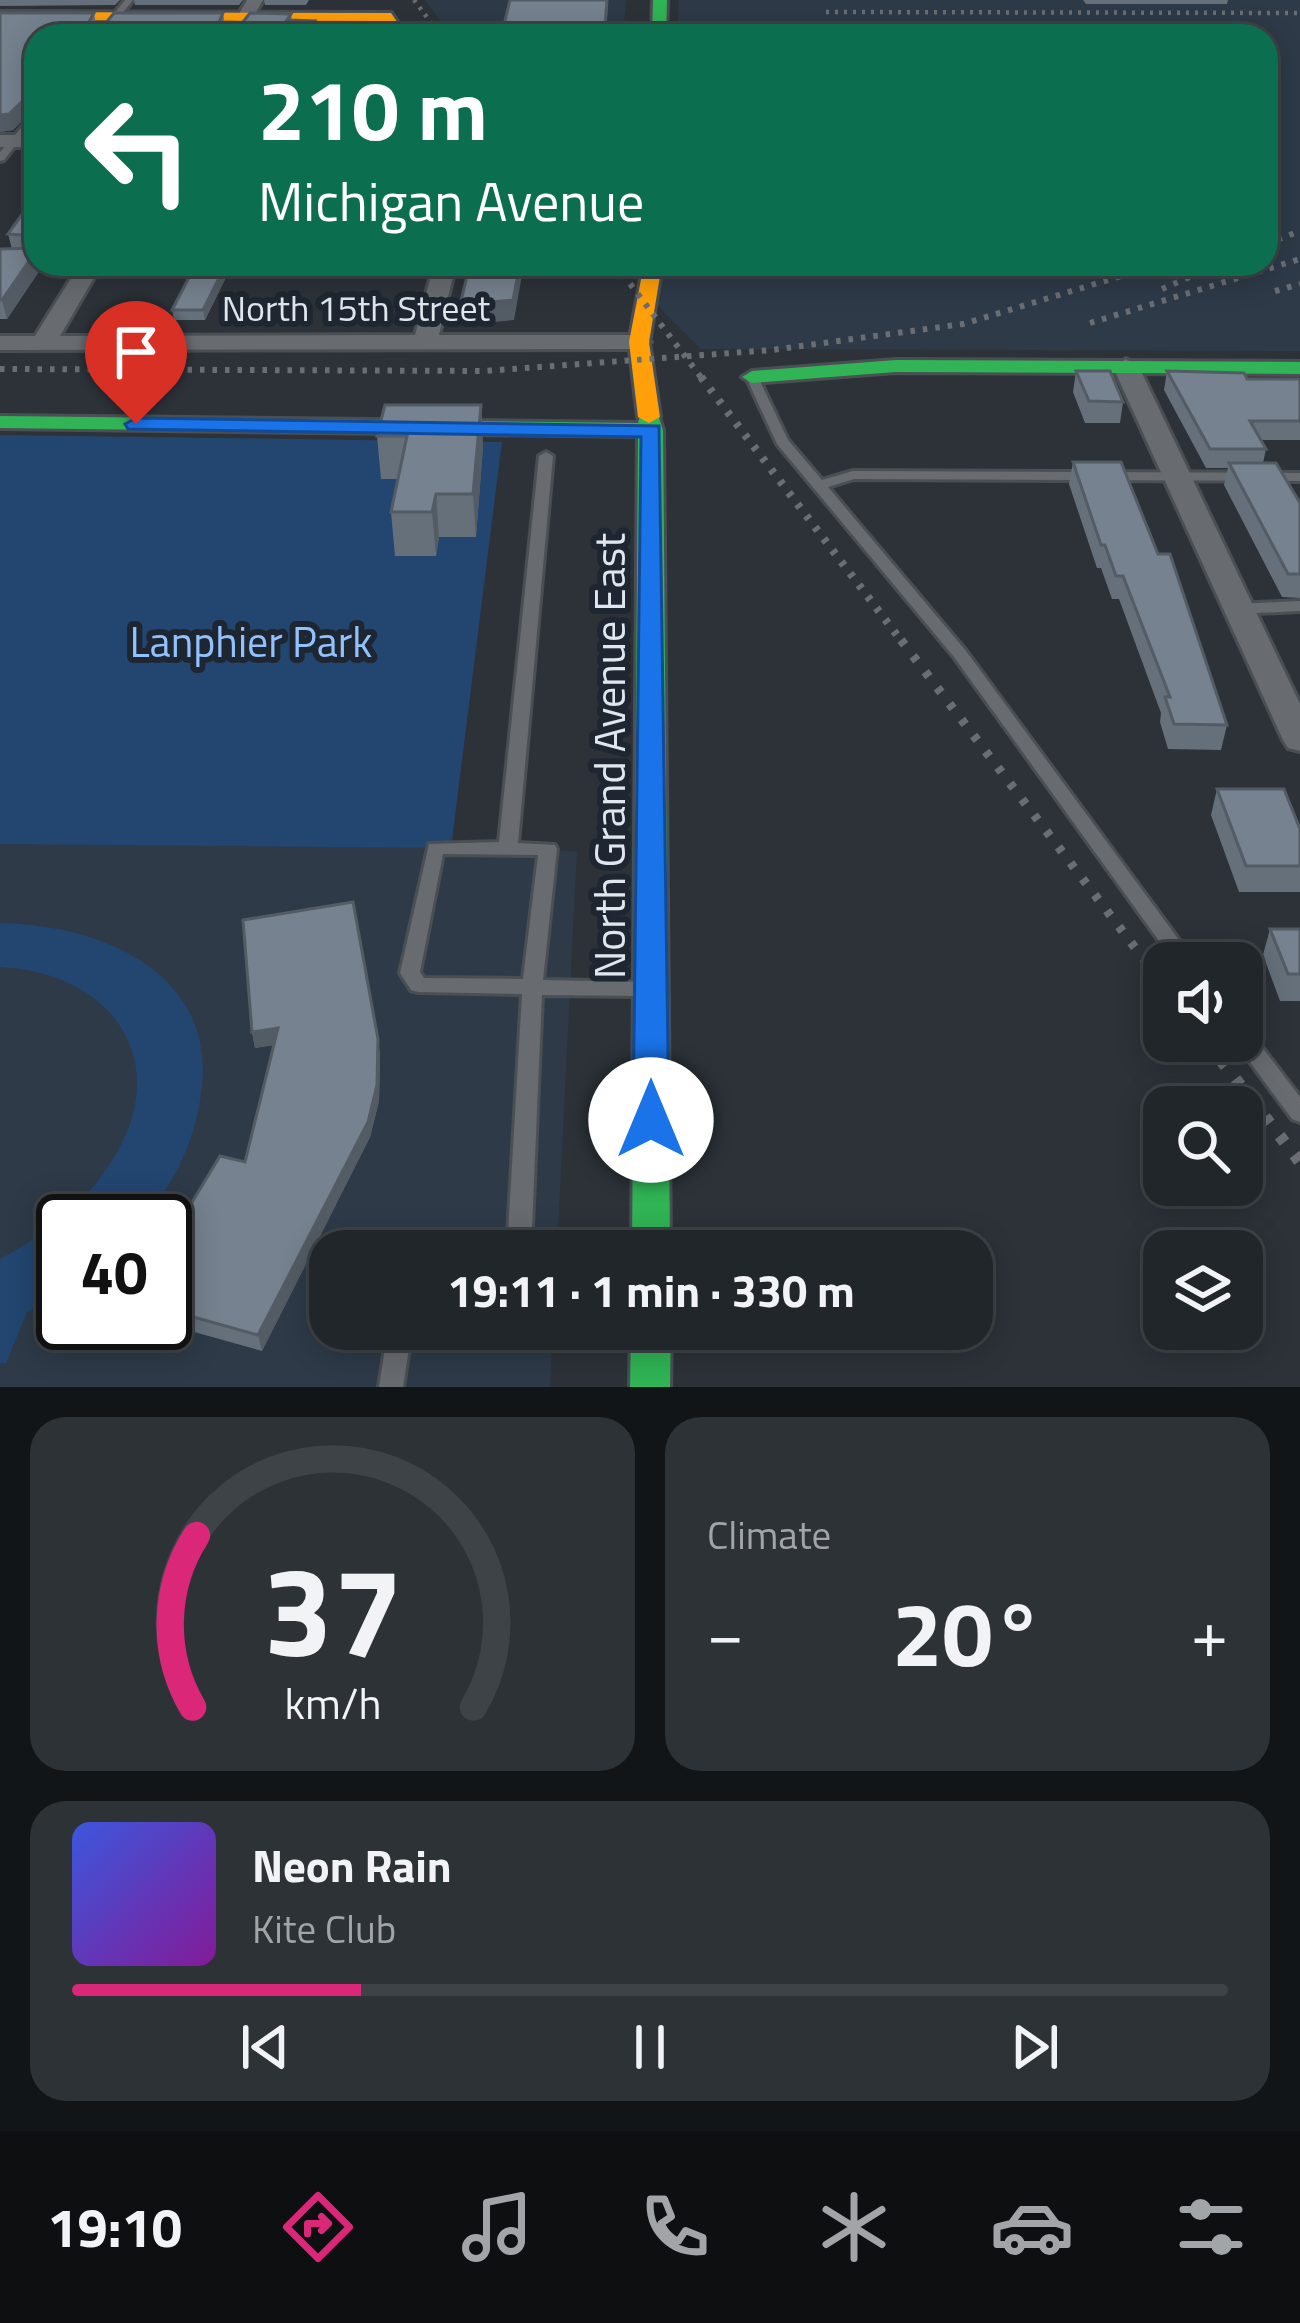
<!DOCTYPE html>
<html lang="en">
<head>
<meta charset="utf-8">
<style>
	:root { --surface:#21262a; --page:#2d3236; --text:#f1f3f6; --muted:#a2a5a8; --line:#3e4347; --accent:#db2777 }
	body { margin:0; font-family:"Titillium Web",sans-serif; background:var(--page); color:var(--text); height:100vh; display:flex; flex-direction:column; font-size:45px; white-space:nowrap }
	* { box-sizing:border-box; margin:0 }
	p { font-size:39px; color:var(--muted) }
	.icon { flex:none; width:66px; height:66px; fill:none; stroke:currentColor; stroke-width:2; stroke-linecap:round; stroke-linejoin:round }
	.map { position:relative; height:1387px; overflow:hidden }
	.side { display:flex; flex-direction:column; gap:30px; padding:30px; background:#121517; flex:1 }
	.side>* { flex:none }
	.hud { position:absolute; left:24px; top:24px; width:1254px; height:252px; border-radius:36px; box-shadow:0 6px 30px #0003,0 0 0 3px var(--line); background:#0b6e4f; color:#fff; overflow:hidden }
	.controls { position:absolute; left:1143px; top:942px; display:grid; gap:24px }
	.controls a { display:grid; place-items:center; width:120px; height:120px; border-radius:24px; background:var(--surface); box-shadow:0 6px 30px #0003,0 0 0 3px var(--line); font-size:60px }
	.speed { position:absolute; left:36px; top:1194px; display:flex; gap:24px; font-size:60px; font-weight:700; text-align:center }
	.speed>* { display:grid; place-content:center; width:156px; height:156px; border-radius:50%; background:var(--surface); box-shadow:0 6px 30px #0003,0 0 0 3px var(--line); line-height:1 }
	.speed .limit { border:6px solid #111; border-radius:18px; background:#fff; color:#111 }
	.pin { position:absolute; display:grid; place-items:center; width:102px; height:102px; color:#fff; margin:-123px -51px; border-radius:50% 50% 50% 0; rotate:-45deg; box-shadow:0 0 12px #0007 }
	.pin .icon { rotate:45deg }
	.me { position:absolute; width:132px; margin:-66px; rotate:0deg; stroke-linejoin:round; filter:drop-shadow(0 0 9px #0008) }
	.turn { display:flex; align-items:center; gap:42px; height:252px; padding:0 36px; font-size:54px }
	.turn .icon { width:156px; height:156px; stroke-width:2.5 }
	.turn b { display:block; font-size:84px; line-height:102px }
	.big { font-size:90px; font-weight:700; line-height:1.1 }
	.side .widget { flex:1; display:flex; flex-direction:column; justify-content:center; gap:18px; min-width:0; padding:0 42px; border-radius:36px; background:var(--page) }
	.side .dial { align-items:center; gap:0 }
	.dial svg { height:312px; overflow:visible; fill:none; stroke:var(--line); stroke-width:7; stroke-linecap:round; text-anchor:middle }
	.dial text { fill:var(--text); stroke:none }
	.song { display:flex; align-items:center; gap:36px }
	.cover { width:144px; height:144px; border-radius:18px; background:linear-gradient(135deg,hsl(230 70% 55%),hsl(290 70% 35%)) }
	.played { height:12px; border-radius:6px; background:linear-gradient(90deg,var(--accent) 25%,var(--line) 25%) }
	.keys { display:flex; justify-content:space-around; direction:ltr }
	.heat { display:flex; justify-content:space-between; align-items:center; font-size:66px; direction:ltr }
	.side .tiles { flex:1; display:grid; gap:30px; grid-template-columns:1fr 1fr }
	.widget:last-child { grid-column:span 2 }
	.trip { position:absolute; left:309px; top:1230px; width:684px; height:120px; border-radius:36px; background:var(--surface); box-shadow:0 6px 30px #0003,0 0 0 3px var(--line); font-weight:700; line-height:120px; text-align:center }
	.tabs { display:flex; height:192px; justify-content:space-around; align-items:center; background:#0d0f11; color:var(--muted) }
	.tabs .icon { width:84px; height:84px }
	.tabs .on { color:var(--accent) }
	.tabs b { font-size:54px; color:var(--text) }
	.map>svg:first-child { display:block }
	.built { fill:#2e3a48; fill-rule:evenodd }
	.green { fill:#224670 }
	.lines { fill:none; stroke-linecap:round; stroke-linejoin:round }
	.lane-casing { stroke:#4a4f54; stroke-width:6 }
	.street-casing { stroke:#4a4f54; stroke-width:6 }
	.fast-casing { stroke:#4a4f54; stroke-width:6 }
	.slow-casing { stroke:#4a4f54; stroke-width:6 }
	.lane { fill:#686c71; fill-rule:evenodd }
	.street { fill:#686c71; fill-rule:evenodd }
	.fast { fill:#30b455; fill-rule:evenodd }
	.slow { fill:#ff9f0a; fill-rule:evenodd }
	.rail-far4 { stroke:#6a6e74; stroke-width:4.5; stroke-dasharray:3 6; stroke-linecap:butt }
	.rail-far3 { stroke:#6a6e74; stroke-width:6; stroke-dasharray:4.5 8; stroke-linecap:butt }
	.rail-far2 { stroke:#6a6e74; stroke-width:8; stroke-dasharray:4.5 10; stroke-linecap:butt }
	.rail-far1 { stroke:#6a6e74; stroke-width:9; stroke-dasharray:6 14; stroke-linecap:butt }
	.rail { stroke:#6a6e74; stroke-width:12; stroke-dasharray:8 16; stroke-linecap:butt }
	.wall { fill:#65707b }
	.shaded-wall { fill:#535b64 }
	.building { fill:#76828f; stroke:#535b64; stroke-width:3 }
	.route { fill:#1a73e8; stroke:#114b97; stroke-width:3 }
	.labels { text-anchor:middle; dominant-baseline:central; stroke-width:12; stroke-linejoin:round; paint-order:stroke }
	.far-street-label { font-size:36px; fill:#e0e6ed; stroke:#1e2731 }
	.park-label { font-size:42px; fill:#91c2fe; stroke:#1e2731 }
	.street-label { font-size:42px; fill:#e0e6ed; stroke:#1e2731 }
</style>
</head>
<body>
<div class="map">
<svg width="1300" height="1387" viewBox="0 0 1300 1387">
	<rect width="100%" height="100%" fill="#2c3238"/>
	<!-- built -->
	<path class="built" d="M 425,0 L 626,0 L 623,36 L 452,36 Z
		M 679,0 L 1300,0 L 1300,351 L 701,349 L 657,305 L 666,264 L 1266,264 L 1266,36 L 677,36 Z
		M 0,844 L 288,844 L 577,851 L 557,1251 L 330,1251 L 330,1329 L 553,1329 L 550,1387 L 0,1387 ZM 63,1221 L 165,1221 L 165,1323 L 63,1323 Z"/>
	<!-- green -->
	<path class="green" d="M 0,435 L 502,442 L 451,848 L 0,844 Z
		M 0,923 C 108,925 226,978 199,1106 C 191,1149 171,1189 141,1221 L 63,1221 L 63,1290 L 27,1312 L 6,1363 L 0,1363 L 0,1259 C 41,1237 78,1210 105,1171 C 178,1070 119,973 0,967 Z"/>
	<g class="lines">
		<defs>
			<path id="lane" d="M 125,0 L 133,0 L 104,36 L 96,36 Z
				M 376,14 L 383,16 L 369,36 L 361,36 Z
				M 36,111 L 36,120 L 4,160 L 0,161 L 0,152 Z
				M 752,373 L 758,377 L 788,440 L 822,480 L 853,471 L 1300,473 L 1300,481 L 854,479 L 828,487 L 966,651 L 1196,963 L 1175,963 L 954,657 L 777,444 L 746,377 Z
				M 546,452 L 553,456 L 518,843 L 555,845 L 557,849 L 543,980 L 644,982 L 651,984 L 654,989 L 651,994 L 644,996 L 542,995 L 531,1251 L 507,1251 L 522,994 L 418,992 L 411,990 L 400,973 L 429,844 L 499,842 L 539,456 ZM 443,854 L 538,855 L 523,979 L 424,978 L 420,972 Z
				M 1300,601 L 1300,611 L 1237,614 L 1229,609 L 1237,604 Z
				M 1242,1028 L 1249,1030 L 1300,1097 L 1300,1122 L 1292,1119 L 1235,1042 L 1242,1041 Z
				M 388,1329 L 412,1329 L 403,1387 L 379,1387 Z"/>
			<path id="street" d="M 247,0 L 263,0 L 242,36 L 226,36 Z
				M 0,135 L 36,135 L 36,147 L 0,147 Z
				M 80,264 L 102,264 L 60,336 L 415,335 L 434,264 L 456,264 L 439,335 L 639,335 L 651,342 L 639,349 L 0,350 L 0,336 L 35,336 Z
				M 1126,359 L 1139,367 L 1300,704 L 1300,751 L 1288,748 L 1283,740 L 1113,367 Z"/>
			<path id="fast" d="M 653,0 L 667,0 L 666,36 L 652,36 Z
				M 896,360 L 1300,362 L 1300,374 L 896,372 L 752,383 L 742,377 L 752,371 Z
				M 649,411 L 657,412 L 663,430 L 670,1251 L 632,1251 L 638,436 L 0,428 L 0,416 L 638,423 L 641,412 Z
				M 631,1329 L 671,1329 L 670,1387 L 630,1387 Z"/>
			<path id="slow" d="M 0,12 L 391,13 L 407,36 L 393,36 L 386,21 L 0,20 Z
				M 644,264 L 662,264 L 649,342 L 660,417 L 649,423 L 638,417 L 629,342 Z"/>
		</defs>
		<!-- lane casing -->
		<use href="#lane" class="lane-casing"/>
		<!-- street casing -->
		<use href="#street" class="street-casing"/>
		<!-- fast casing -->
		<use href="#fast" class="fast-casing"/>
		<!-- slow casing -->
		<use href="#slow" class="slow-casing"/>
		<!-- lane -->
		<use href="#lane" class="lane"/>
		<!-- street -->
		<use href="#street" class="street"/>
		<!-- fast -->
		<use href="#fast" class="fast"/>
		<!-- slow -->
		<use href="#slow" class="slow"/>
		<!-- rail-far4 -->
		<path class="rail-far4" d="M 414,0 L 441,36
			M 826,12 L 1300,13"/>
		<!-- rail-far3 -->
		<path class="rail-far3" d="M 1266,244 L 1300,231
			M 615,264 L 703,380
			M 1162,289 L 1220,264
			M 1275,291 L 1300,284
			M 1090,323 L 1300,259
			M 0,369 L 485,371 L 772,350 L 963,324 L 1161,264"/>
		<!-- rail-far2 -->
		<path class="rail-far2" d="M 701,377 L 903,643"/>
		<!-- rail-far1 -->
		<path class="rail-far1" d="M 901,640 L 1155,974"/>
		<!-- rail -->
		<path class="rail" d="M 1153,971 L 1164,986
			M 1206,1041 L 1300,1162"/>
	</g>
	<!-- wall -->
	<path class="wall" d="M 0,0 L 120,0 L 115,5 L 0,6 Z
		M 134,0 L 243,0 L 239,5 L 135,5 Z
		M 264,0 L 309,0 L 306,5 L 265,5 Z
		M 510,0 L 608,0 L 606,36 L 504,36 L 504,25 Z
		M 1083,0 L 1228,0 L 1227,4 L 1086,4 Z
		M 0,13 L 94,13 L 96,25 L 105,24 L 114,13 L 223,13 L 225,26 L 240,26 L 250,13 L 291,14 L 292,21 L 315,21 L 316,36 L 36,36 L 36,131 L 33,130 L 30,114 L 34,109 L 13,130 L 0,132 Z
		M 36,195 L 36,264 L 44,264 L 7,319 L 0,319 L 0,249 L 12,249 L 8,234 Z
		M 231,267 L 205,320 L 174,320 L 172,310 Z
		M 1076,371 L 1123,402 L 1120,423 L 1085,423 L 1073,392 Z
		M 1167,371 L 1247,379 L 1300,379 L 1300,440 L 1261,440 L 1266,449 L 1263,463 L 1300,503 L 1300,598 L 1282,597 L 1224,485 L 1228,468 L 1206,468 L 1164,390 Z
		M 481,405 L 483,447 L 476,537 L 439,537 L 436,556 L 395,556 L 391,512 L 398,479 L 381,479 L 377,436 Z
		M 1073,462 L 1227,725 L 1221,750 L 1168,749 L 1160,722 L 1161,713 L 1119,599 L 1112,599 L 1101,568 L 1097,568 L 1069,484 Z
		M 1217,789 L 1300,829 L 1300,892 L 1239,892 L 1211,815 Z
		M 1270,929 L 1300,929 L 1300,1001 L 1280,1001 L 1263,955 Z
		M 252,1032 L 378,1039 L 380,1055 L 379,1101 L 370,1137 L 262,1351 L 162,1323 L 165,1323 L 165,1247 L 245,1162 L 274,1045 L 255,1048 Z"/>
	<!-- shaded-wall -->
	<path class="shaded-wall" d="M 315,21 L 316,36 L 308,36 Z
		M 33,91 L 36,106 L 13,130 L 0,132 L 0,115 Z
		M 36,251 L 36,264 L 44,264 L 7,319 L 2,300 Z
		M 226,264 L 230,264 L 231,267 L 205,320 L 203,310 Z
		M 520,264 L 524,264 L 514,320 L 461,325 L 460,305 Z
		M 481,405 L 483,447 L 476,537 L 473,494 Z
		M 436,494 L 439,537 L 436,556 L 432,512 Z
		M 278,1028 L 281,1043 L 255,1048 L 252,1032 Z
		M 378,1039 L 380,1055 L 379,1101 L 370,1137 L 262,1351 L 258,1335 Z"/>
	<!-- building -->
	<path class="building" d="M 510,0 L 607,0 L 605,25 L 504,25 Z
		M 0,13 L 94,13 L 89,22 L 93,26 L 105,24 L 114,13 L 223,13 L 219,22 L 224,26 L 240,26 L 250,13 L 291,14 L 287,20 L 315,21 L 308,36 L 36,36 L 36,101 L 33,91 L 9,114 L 0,115 Z
		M 36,195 L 36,251 L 2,300 L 0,300 L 0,249 L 35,248 L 35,236 L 8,234 Z
		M 196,264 L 226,264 L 203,310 L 172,310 Z
		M 470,264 L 520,264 L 513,300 L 460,305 Z
		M 1076,371 L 1110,371 L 1123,402 L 1089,401 Z
		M 1167,371 L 1244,373 L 1247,379 L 1300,379 L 1300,421 L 1250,421 L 1266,449 L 1210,449 Z
		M 385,405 L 481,405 L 473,494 L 436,494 L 432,512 L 391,512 L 407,436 L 377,436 Z
		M 1073,462 L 1121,462 L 1158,554 L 1170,554 L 1227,725 L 1174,724 L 1165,697 L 1170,697 L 1123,576 L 1116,576 L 1105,545 L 1101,545 Z
		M 1229,463 L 1276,463 L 1300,503 L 1300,574 L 1288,574 Z
		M 1217,789 L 1284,789 L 1300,829 L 1300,866 L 1246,866 Z
		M 353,902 L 378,1039 L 377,1085 L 368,1122 L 258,1335 L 165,1309 L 165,1247 L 220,1156 L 245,1162 L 278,1028 L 252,1032 L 243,920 Z
		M 1270,929 L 1300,929 L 1300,974 L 1288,974 Z"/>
	<!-- route -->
	<path class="route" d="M 136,418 L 659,426 L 669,1120 L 663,1130 L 651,1134 L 638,1130 L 633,1120 L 641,437 L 128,429 L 125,424 Z"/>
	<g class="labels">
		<!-- far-street labels -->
		<g class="far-street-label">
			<text x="356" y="307">North 15th Street</text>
		</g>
		<!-- park labels -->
		<g class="park-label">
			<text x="251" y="641">Lanphier Park</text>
		</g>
		<!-- street labels -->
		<g class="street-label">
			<text transform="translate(609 756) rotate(-90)">North Grand Avenue East</text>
		</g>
	</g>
</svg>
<div class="controls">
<a><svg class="icon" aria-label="sound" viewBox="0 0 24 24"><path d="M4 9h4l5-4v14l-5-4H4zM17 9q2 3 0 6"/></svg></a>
<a><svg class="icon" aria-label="search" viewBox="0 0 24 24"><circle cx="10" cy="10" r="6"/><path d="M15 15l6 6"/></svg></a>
<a><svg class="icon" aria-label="layers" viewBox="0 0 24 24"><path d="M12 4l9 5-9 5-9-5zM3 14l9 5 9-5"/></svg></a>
</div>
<div class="speed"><div class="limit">40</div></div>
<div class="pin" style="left:136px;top:424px;background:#d93025"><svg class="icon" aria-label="arrive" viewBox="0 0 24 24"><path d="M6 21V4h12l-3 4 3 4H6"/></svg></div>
<svg class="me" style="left:651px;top:1120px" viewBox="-20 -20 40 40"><circle r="19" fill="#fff"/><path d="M0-13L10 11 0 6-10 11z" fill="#1a73e8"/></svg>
<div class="trip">19:11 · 1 min · 330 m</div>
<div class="hud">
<div class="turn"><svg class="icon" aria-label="left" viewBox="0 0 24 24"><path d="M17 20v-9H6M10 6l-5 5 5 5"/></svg><div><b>210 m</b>Michigan Avenue</div></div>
</div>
</div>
<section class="side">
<div class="tiles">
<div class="widget dial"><svg viewBox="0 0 100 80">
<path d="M14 69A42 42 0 1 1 86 69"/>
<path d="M14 69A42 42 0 0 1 15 25" stroke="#db2777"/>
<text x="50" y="56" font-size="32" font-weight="700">37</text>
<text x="50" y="72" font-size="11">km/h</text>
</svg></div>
<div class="widget"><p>Climate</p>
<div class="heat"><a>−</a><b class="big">20°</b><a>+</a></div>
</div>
<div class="widget">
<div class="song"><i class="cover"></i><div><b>Neon Rain</b><p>Kite Club</p></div></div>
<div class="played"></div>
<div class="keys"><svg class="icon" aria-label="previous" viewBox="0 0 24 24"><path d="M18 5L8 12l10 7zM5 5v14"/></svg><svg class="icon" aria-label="pause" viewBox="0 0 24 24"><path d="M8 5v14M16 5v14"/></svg><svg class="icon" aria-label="next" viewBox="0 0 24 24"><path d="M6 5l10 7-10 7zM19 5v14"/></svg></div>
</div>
</div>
</section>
<nav class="tabs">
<b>19:10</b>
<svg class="icon on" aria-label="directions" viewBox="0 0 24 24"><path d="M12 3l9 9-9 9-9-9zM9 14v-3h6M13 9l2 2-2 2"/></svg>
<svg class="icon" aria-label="music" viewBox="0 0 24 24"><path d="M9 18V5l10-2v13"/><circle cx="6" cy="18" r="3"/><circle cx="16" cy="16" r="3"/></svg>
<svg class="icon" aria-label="phone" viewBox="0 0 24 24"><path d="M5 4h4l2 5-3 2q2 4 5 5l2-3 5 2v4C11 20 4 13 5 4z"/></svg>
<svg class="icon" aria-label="climate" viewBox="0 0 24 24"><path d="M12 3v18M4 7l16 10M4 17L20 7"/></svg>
<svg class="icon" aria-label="car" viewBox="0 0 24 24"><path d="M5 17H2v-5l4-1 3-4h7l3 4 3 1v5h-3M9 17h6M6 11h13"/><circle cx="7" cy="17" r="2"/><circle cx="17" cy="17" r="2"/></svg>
<svg class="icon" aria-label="filters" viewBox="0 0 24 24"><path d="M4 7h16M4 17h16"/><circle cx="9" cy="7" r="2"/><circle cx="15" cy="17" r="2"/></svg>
</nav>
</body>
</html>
